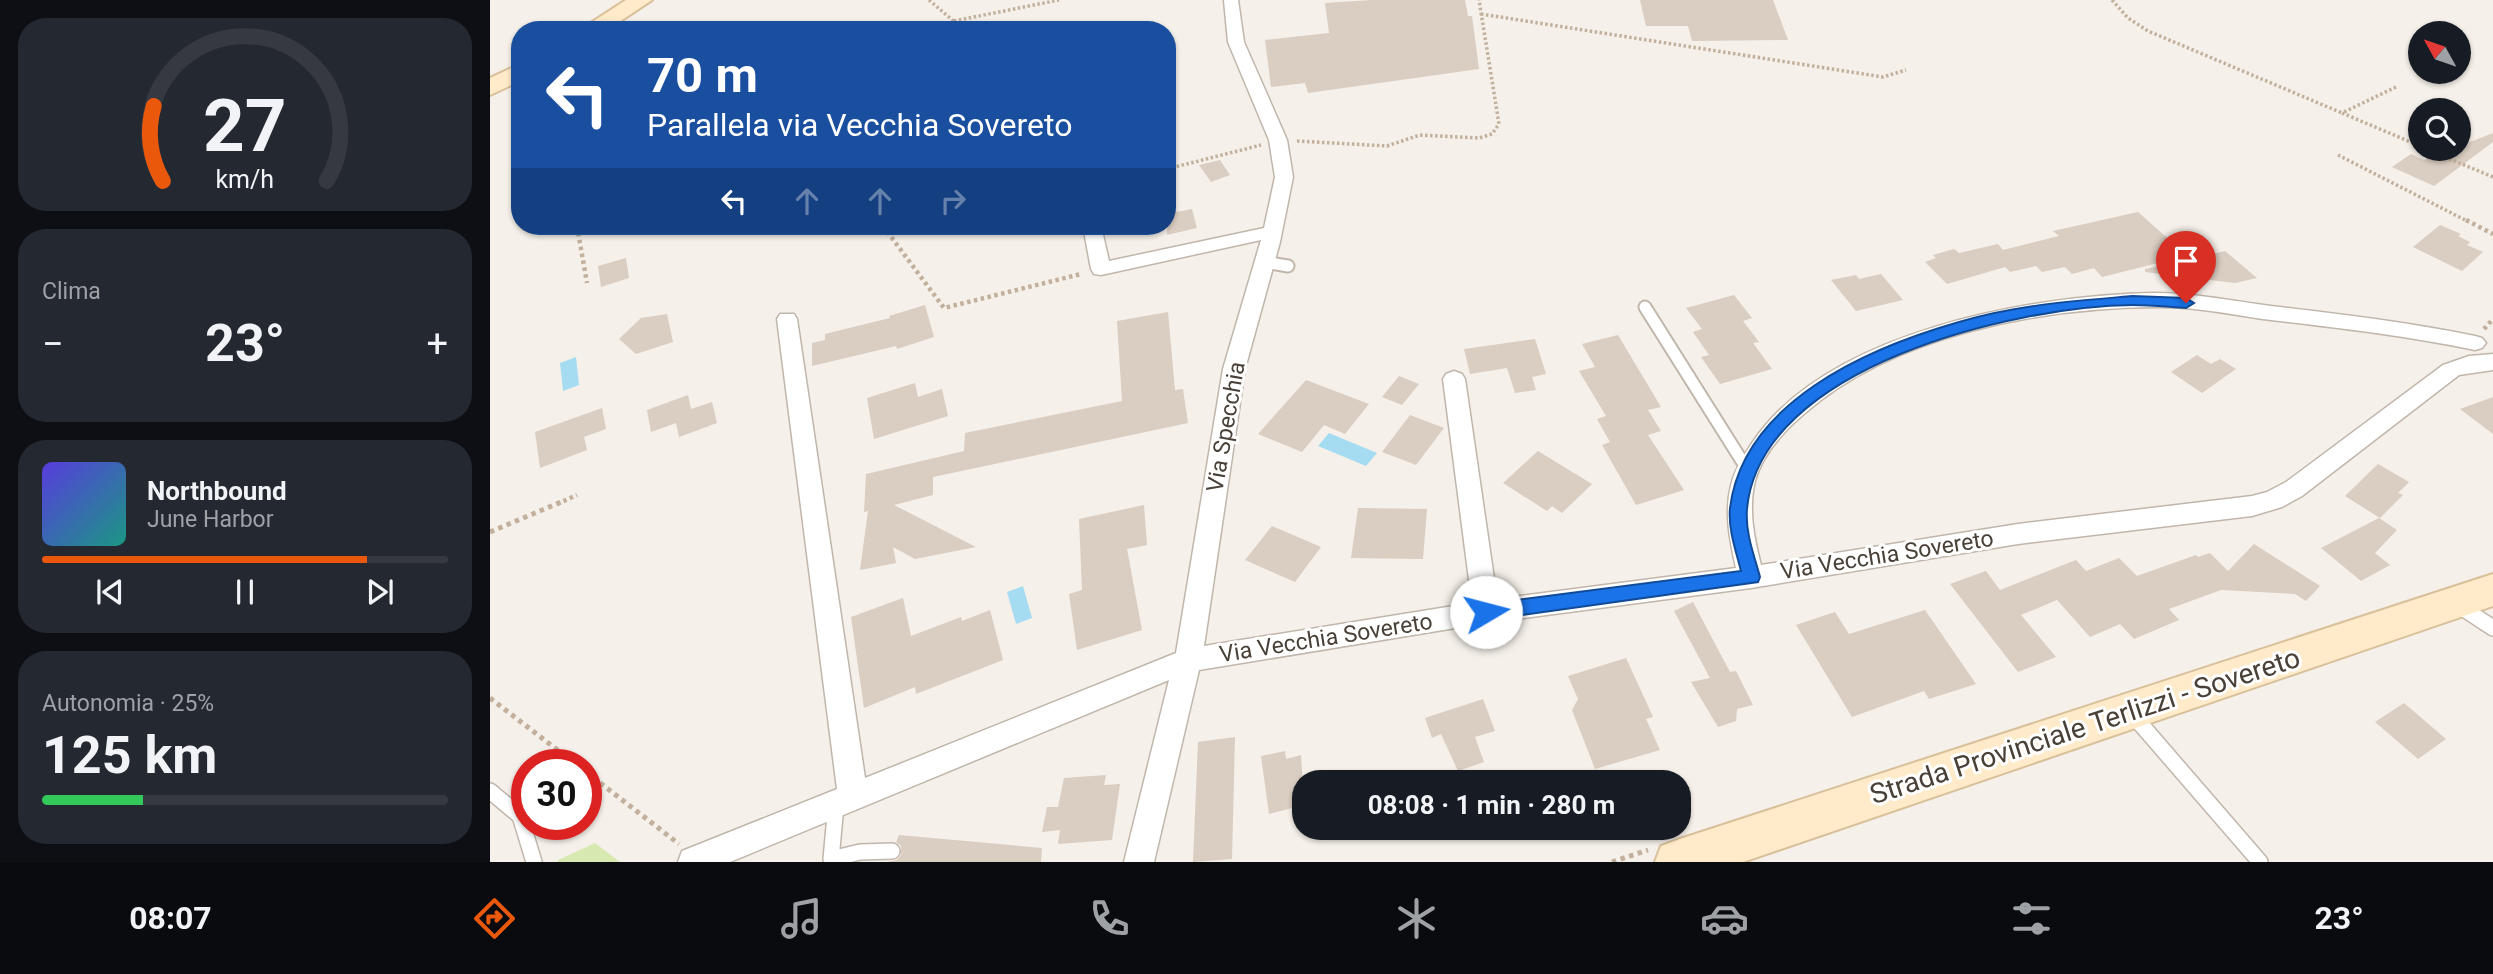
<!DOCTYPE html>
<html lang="it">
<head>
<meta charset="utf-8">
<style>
	:root { --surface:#171b24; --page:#242831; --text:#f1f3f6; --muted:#9ea1a6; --line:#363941; --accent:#ea580c }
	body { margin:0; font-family:Roboto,sans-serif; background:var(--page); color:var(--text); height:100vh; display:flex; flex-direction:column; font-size:26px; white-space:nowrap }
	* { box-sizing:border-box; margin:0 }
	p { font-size:23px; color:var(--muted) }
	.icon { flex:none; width:38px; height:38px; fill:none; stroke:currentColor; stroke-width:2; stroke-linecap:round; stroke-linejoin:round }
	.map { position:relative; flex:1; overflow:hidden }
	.panel { display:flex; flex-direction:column; gap:18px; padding:18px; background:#0d0f14; width:490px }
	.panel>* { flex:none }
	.banner { position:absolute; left:21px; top:21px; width:665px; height:214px; border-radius:28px; box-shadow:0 2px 5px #0004; background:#1a4fa0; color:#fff; overflow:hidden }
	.needle { width:46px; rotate:310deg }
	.fabs { position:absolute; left:1918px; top:21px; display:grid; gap:14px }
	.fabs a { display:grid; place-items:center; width:63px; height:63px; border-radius:50%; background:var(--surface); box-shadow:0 2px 5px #0004; font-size:35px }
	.speed { position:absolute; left:21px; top:749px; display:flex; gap:14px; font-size:35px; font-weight:700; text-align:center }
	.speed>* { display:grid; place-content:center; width:91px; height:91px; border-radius:50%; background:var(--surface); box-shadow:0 2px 5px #0004; line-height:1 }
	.speed .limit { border:10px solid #d22; background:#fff; color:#111 }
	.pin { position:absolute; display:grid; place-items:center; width:60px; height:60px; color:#fff; margin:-72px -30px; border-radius:50% 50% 50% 0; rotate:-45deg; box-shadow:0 0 7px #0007 }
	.pin .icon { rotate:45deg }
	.me { position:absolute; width:77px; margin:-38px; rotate:82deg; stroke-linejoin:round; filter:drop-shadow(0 0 5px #0008) }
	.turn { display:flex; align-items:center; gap:24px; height:147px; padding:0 21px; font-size:32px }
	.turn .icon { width:91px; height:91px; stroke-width:2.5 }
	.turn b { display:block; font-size:49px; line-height:60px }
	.lanes { display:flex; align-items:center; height:66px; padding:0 21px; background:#0003; justify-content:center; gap:35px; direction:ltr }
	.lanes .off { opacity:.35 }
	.big { font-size:52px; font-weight:700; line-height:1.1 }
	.panel .tile { flex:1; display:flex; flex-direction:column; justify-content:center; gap:10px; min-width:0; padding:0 24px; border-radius:28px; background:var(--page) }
	.panel .dial { align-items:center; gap:0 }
	.dial svg { height:182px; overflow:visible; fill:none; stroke:var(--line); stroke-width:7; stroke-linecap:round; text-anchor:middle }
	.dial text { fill:var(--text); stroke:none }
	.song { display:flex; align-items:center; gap:21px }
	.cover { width:84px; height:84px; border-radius:10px; background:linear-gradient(135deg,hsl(250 70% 55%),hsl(170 70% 35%)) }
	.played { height:7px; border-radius:4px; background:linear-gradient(90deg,var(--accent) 80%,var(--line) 80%) }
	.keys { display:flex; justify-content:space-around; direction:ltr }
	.heat { display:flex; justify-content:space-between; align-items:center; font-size:38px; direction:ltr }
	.charge { height:10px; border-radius:5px; background:linear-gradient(90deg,#34c759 25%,var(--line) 0) }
	.trip { position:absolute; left:802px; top:770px; width:399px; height:70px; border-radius:28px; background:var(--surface); box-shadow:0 2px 5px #0004; font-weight:700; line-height:70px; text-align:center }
	.dock { display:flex; height:112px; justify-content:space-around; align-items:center; background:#090b0e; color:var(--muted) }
	.dock .icon { width:49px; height:49px }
	.dock .selected { color:var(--accent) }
	.dock b { font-size:32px; color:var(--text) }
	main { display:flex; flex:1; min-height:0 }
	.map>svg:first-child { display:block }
	.green { fill:#d7e9b1 }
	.water { fill:#a5dcf2 }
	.building { fill:#dacdc1 }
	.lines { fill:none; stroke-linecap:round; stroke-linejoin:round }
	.lane-far1-casing { stroke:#c0b6ab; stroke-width:15 }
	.lane-casing { stroke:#c0b6ab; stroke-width:18 }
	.street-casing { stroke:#c0b6ab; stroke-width:3 }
	.secondary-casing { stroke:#d8c09a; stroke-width:4 }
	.path-far2 { stroke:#c3b09c; stroke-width:3.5; stroke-dasharray:2.5 2.5; stroke-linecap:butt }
	.path-far1 { stroke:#c3b09c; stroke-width:4.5; stroke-dasharray:3.5 3.5; stroke-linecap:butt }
	.path { stroke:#c3b09c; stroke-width:5; stroke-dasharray:4.5 4.5; stroke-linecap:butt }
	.lane-far1 { stroke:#fff; stroke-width:11 }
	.lane { stroke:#fff; stroke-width:15 }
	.street { fill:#fff; fill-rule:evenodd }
	.secondary { fill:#ffebc9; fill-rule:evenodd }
	.route { fill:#1a73e8; stroke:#114b97; stroke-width:2 }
	.labels { text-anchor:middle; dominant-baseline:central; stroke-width:6; stroke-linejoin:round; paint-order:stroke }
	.street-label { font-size:23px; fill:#494037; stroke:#fff }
	.near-street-label { font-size:28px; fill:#494037; stroke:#fff }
</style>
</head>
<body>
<main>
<section class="panel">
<div class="tile dial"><svg viewBox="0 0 100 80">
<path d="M14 69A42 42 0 1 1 86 69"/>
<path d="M14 69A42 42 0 0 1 10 36" stroke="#ea580c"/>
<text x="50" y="56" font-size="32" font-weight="700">27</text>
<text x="50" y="72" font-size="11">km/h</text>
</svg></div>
<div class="tile"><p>Clima</p>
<div class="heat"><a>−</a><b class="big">23°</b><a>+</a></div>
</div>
<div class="tile">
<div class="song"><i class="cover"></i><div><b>Northbound</b><p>June Harbor</p></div></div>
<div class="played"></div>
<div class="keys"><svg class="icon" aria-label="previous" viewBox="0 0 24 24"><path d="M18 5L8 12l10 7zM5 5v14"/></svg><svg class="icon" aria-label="pause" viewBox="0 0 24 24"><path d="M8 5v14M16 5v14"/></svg><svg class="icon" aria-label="next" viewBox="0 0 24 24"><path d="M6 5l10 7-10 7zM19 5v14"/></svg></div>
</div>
<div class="tile"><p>Autonomia · 25%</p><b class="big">125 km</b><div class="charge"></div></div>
</section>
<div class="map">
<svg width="2003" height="862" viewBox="0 0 2003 862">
	<rect width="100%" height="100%" fill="#f5f0e9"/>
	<!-- green -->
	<path class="green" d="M 105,843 L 130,862 L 68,862 L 68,860 Z"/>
	<!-- water -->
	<path class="water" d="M 86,357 L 89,385 L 73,391 L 70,363 Z
		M 839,433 L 887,453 L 876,466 L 828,446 Z
		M 533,586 L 542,618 L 526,624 L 517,592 Z"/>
	<!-- building -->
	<path class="building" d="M 882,0 L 975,0 L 978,16 L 982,16 L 989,69 L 818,93 L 815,83 L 781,87 L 775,40 L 839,33 L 835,3 Z
		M 1150,0 L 1283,0 L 1298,40 L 1202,41 L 1198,26 L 1156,26 Z
		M 2003,133 L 2003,142 L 1944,186 L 1902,167 L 1921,154 L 1934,160 Z
		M 730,160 L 740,175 L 721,182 L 709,165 Z
		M 702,209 L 707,228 L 677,235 L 677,214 Z
		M 1648,212 L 1701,259 L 1735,251 L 1767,278 L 1745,283 L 1655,272 L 1655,269 L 1675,265 L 1672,262 L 1612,277 L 1604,268 L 1582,274 L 1575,267 L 1552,272 L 1546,266 L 1520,272 L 1515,267 L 1457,284 L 1435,262 L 1446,258 L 1443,255 L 1464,249 L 1469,253 L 1508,244 L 1513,250 L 1569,236 L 1563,231 Z
		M 1950,225 L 1971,234 L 1968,236 L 1980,242 L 1977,245 L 1993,252 L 1972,271 L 1923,247 Z
		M 136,258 L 139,278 L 111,287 L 108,266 Z
		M 1391,274 L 1413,300 L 1366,311 L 1341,280 L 1366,275 L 1369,279 Z
		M 1244,295 L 1262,318 L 1253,321 L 1269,342 L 1263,343 L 1282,369 L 1230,384 L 1211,357 L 1219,355 L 1203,332 L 1212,329 L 1196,308 Z
		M 435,305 L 444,337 L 407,349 L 406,346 L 322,366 L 322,343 L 335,340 L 335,334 L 400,318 L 399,316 Z
		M 678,312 L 685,390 L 693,389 L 698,423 L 443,477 L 443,495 L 404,505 L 486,547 L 425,559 L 403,547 L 406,563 L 370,570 L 378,511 L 374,512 L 376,474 L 474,451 L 475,433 L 632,401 L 627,321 Z
		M 177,314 L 183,342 L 146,354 L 129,339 L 151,318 Z
		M 1128,335 L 1171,407 L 1158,410 L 1171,431 L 1158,435 L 1194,490 L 1146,505 L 1112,445 L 1120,442 L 1107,419 L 1116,416 L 1089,371 L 1105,367 L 1092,344 Z
		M 1045,339 L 1056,374 L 1042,377 L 1046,390 L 1025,393 L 1017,368 L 980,374 L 974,349 Z
		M 1707,355 L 1721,364 L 1730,359 L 1746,369 L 1712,393 L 1681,372 Z
		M 909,376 L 929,384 L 912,405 L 892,397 Z
		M 816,380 L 879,404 L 855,434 L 834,425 L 812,452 L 768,434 Z
		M 425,383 L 428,397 L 452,389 L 458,416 L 384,439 L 377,398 Z
		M 198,395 L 201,409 L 222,402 L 227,423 L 189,437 L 186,423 L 161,432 L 157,410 Z
		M 2003,397 L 2003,434 L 1970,409 Z
		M 112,408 L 116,429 L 94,437 L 97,450 L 50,468 L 45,432 Z
		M 920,415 L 954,428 L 926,465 L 892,452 Z
		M 1048,451 L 1102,484 L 1072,513 L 1062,506 L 1057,511 L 1013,483 Z
		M 1888,464 L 1919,482 L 1908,493 L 1913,495 L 1890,518 L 1855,496 Z
		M 654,505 L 657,545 L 637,549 L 652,630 L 587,650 L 579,594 L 592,590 L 589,519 Z
		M 868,508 L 937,509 L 933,559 L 861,558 Z
		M 1889,518 L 1907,530 L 1885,553 L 1900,565 L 1871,581 L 1831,548 Z
		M 782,526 L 831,547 L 805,582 L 755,560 Z
		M 1764,544 L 1830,586 L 1816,601 L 1805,594 L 1731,590 L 1679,609 L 1689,620 L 1644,639 L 1630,624 L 1600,637 L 1567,600 L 1531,615 L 1566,657 L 1528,672 L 1460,584 L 1496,571 L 1510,590 L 1586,560 L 1596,571 L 1629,558 L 1647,576 L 1706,555 L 1708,557 L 1720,553 L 1738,571 Z
		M 413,598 L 421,636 L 471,617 L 472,621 L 500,610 L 513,660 L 426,694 L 425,687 L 374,708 L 361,617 Z
		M 1203,602 L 1240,672 L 1246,671 L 1263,705 L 1247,709 L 1246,721 L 1228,727 L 1201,682 L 1220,678 L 1184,611 Z
		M 1435,610 L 1486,684 L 1439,699 L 1434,691 L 1362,717 L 1306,625 L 1345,612 L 1359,634 Z
		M 1136,658 L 1163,717 L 1156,719 L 1170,750 L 1105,769 L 1082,710 L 1088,699 L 1078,676 Z
		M 993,699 L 1005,731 L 985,737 L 994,762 L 968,771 L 951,734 L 942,738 L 935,718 Z
		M 1914,703 L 1956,739 L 1928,759 L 1885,722 Z
		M 745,737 L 742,859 L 703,862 L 708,742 Z
		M 795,751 L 796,759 L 811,755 L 814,805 L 779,814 L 771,756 Z
		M 616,775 L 614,785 L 630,784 L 622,840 L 568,844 L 570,830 L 552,832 L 557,807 L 568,807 L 574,778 Z
		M 409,835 L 552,848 L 551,862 L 397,862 L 407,860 L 411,855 L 411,846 L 406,842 Z"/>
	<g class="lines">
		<defs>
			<path id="lane-far1" d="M 774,262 L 798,266
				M 1155,307 L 1257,469"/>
			<path id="lane" d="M 1968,605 L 2003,628
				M 1642,714 L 1770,862
				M 0,791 L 30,816 L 44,862
				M 346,805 L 341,859 L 370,852 L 402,851"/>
			<path id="street" d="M 734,0 L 748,0 L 754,42 L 797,140 L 803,177 L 790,242 L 755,369 L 714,646 L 982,603 L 953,379 L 956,374 L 964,371 L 972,374 L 975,379 L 1007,599 L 1246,568 C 1240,541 1234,513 1241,485 C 1245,469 1253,456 1262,443 C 1336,332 1540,295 1665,293 C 1704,293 1743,301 1781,306 C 1849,314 1917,322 1985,336 L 1992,338 L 1996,343 L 1992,348 L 1985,350 C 1918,336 1850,328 1781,320 C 1743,315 1704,306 1666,307 C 1549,308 1403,335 1314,414 C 1294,431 1272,455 1265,481 C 1258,509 1264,538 1271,565 L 1528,524 L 1762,496 L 1777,492 L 1796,482 L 1953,365 L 1979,356 L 2003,354 L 2003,370 L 1969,375 L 1812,496 L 1792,507 L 1762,516 L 1528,544 L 1261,588 L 996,623 L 709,670 L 664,862 L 634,862 L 679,680 L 240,862 L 188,862 L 192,851 L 347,789 L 287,319 L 290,314 L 304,314 L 307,319 L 375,778 L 686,653 L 733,369 L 771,240 L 611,275 L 604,274 L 601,269 L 593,226 L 611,226 L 619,261 L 774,228 L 785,177 L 779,140 L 738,42 Z"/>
			<path id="secondary" d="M 136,0 L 162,0 L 117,30 L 90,30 Z
				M 30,64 L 30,81 L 0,95 L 0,78 Z
				M 2003,574 L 2003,606 L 1253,862 L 1165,862 L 1171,846 L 1187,840 Z"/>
		</defs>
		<!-- lane-far1 casing -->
		<use href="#lane-far1" class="lane-far1-casing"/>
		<!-- lane casing -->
		<use href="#lane" class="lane-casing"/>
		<!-- street casing -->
		<use href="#street" class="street-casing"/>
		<!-- secondary casing -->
		<use href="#secondary" class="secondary-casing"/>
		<!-- path-far2 -->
		<path class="path-far2" d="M 439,0 L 474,30
			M 1622,0 L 1638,18 L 1658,31 L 1852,113
			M 991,14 L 1393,77 L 1416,70
			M 464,21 L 569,0
			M 1906,87 L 1852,113 L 1930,146
			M 807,141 L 897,146 L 930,135 L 989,138 L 1002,134 L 1009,124 L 989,0
			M 1936,149 L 2003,177
			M 1848,155 L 1979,222
			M 677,169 L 771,145"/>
		<!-- path-far1 -->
		<path class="path-far1" d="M 1976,220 L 2003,234
			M 87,226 L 97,283
			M 393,226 L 454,308 L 591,274
			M 1994,329 L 2003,319
			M 67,504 L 87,495"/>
		<!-- path -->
		<path class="path" d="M 0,532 L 71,502
			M 0,698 L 87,765
			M 96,772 L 189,844
			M 1122,862 L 1158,850"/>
		<!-- lane-far1 -->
		<use href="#lane-far1" class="lane-far1"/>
		<!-- lane -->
		<use href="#lane" class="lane"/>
		<!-- street -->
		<use href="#street" class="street"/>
		<!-- secondary -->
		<use href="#secondary" class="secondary"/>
	</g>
	<!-- route -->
	<path class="route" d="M 1642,296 L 1696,298 L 1704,303 L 1696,308 C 1679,307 1661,305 1643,305 C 1526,306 1270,366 1257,509 C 1255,532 1264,555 1270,577 L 1268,582 L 996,620 L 990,617 L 987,612 L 990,606 L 996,604 L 1251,571 C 1246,551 1238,529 1240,508 C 1253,402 1378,348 1469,322 C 1525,305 1584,301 1642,296 Z"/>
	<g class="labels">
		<!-- street labels -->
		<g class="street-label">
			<text transform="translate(736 427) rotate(-80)">Via Specchia</text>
			<text transform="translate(1397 555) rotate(-9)">Via Vecchia Sovereto</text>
			<text transform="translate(836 638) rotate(-9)">Via Vecchia Sovereto</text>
		</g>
		<!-- near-street labels -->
		<g class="near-street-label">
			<text transform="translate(1595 726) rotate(-18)">Strada Provinciale Terlizzi - Sovereto</text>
		</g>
	</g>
</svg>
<div class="fabs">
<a><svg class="needle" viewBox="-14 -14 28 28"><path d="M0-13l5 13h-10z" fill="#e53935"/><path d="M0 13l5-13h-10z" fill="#9ea1a6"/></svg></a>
<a><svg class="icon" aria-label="search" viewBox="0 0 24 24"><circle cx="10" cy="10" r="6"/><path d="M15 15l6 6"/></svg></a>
</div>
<div class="speed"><div class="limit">30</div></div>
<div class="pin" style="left:1696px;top:303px;background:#d93025"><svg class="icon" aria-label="arrive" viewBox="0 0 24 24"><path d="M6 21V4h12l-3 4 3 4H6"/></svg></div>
<svg class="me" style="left:996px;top:612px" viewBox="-20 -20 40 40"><circle r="19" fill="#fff"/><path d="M0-13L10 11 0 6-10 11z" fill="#1a73e8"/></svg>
<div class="trip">08:08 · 1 min · 280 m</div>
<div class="banner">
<div class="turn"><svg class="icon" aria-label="left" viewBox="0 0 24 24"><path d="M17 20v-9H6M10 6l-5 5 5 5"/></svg><div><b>70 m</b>Parallela via Vecchia Sovereto</div></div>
<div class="lanes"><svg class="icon" aria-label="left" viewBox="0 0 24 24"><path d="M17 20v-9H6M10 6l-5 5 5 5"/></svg><svg class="icon off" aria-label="ahead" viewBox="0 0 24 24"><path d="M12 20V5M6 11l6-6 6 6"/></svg><svg class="icon off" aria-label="ahead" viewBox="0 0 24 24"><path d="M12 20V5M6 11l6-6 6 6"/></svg><svg class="icon off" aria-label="right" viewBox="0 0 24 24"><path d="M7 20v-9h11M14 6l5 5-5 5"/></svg></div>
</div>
</div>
</main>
<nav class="dock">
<b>08:07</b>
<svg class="icon selected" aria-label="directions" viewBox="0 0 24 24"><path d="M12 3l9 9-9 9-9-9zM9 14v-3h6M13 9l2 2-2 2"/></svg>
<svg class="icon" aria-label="music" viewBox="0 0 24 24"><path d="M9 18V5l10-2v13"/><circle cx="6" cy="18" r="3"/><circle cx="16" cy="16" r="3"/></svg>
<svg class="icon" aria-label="phone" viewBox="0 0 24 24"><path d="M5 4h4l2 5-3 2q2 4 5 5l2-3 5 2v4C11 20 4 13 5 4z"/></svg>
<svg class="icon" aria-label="climate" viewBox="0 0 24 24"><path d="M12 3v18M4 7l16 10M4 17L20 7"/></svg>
<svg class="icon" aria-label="car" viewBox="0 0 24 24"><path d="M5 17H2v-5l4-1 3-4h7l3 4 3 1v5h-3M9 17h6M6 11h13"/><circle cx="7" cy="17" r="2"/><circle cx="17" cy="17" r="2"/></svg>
<svg class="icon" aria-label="filters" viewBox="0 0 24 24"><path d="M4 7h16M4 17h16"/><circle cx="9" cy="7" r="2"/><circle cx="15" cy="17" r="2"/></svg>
<b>23°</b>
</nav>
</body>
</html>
